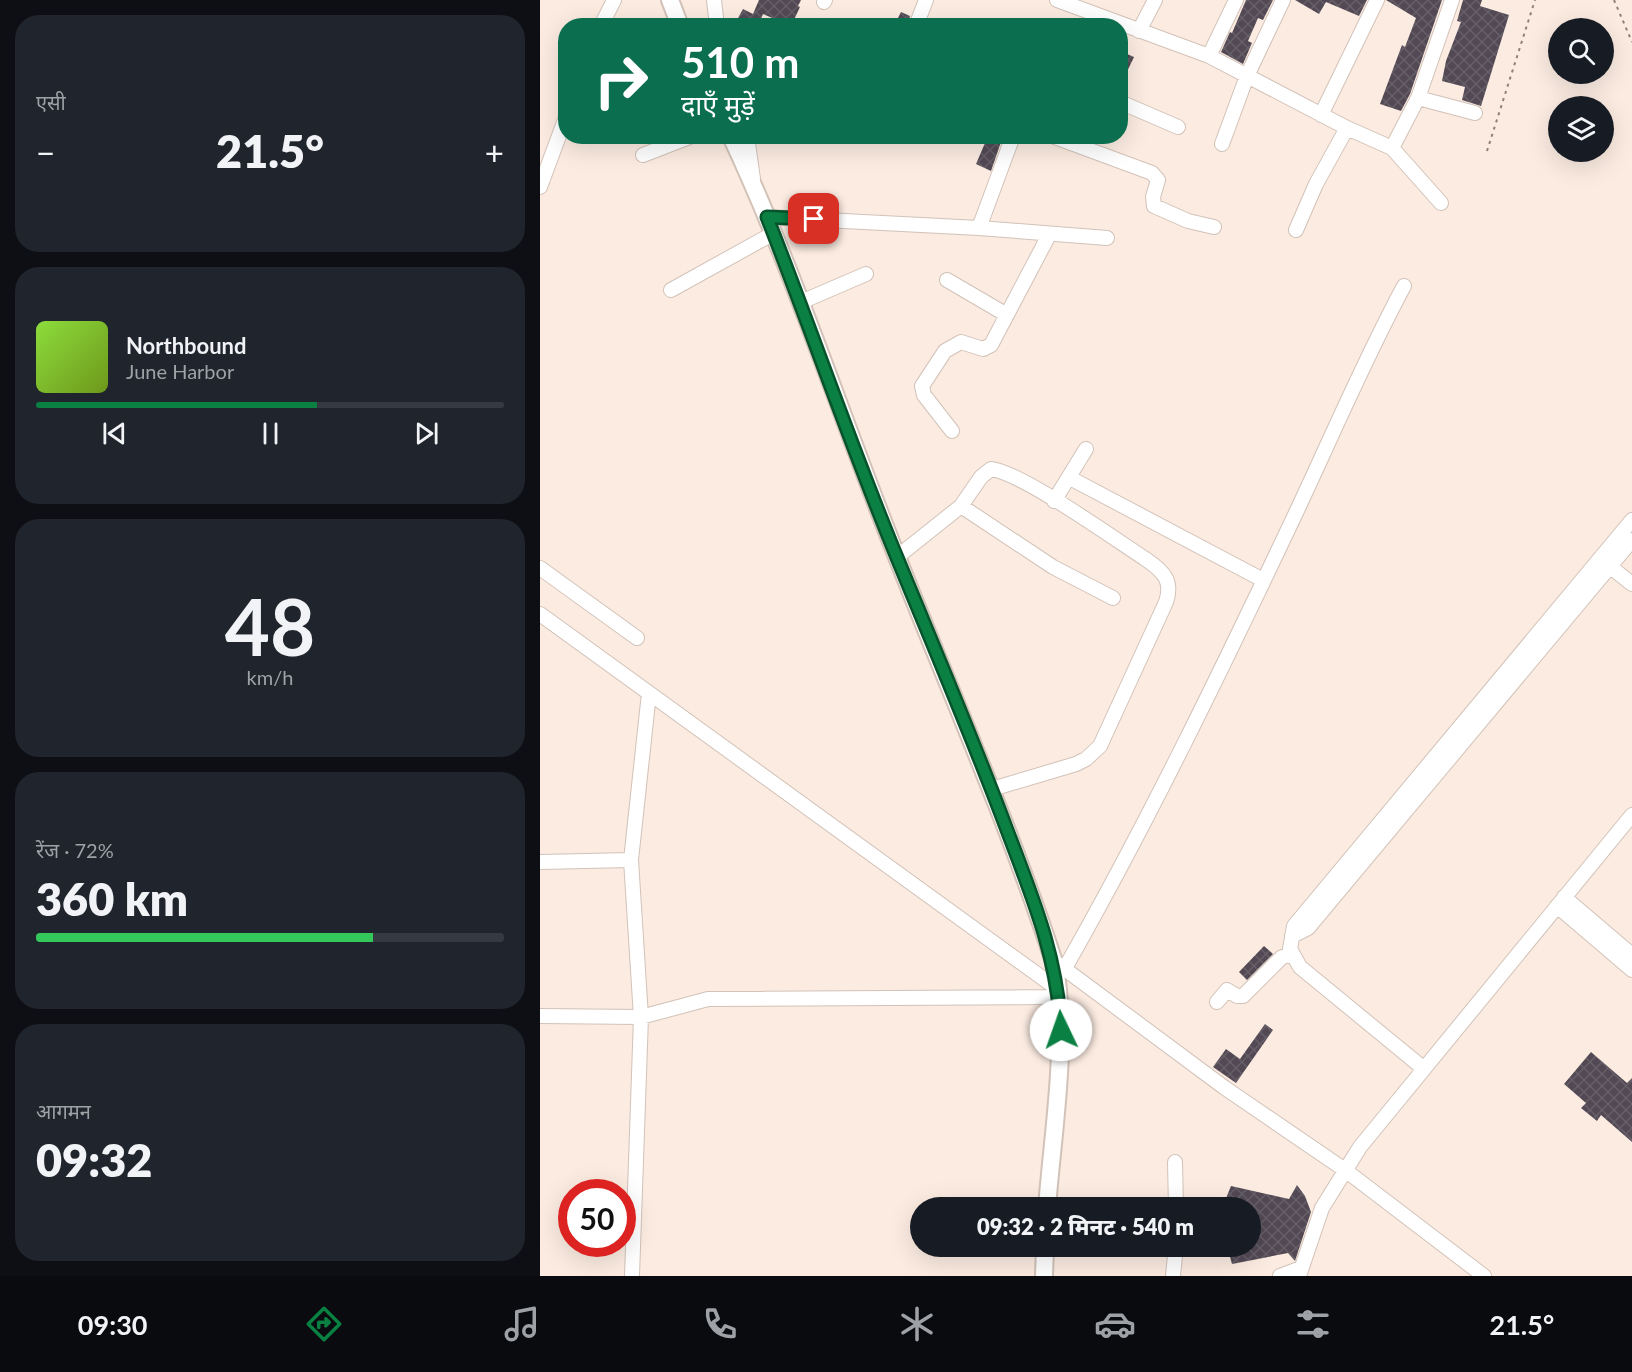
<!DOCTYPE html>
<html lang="hi">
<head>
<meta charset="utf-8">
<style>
	:root { --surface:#171b24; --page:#20242c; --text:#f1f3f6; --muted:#9ea1a6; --line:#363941; --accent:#0b8043 }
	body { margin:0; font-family:Lato,"Noto Sans Devanagari",sans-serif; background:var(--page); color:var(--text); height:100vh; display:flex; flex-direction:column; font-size:22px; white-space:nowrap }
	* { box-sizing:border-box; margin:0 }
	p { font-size:20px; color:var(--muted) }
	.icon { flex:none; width:33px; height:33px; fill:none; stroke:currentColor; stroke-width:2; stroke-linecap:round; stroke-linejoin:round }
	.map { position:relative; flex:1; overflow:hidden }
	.sheet { display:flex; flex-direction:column; gap:15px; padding:15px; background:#0d0f14; width:540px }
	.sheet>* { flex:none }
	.top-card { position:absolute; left:18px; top:18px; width:570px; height:126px; border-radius:24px; box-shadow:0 6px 24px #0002; background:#0b6e4f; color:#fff; overflow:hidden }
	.controls { position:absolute; left:1008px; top:18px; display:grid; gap:12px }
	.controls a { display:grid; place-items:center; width:66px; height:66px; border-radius:50%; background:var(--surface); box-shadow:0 6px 24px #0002; font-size:30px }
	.speed { position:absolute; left:18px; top:1179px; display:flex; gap:12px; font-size:30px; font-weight:700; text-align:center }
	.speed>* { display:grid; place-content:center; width:78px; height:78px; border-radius:50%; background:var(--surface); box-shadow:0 6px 24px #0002; line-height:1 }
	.speed .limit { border:9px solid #d22; background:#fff; color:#111 }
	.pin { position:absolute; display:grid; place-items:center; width:51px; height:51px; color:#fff; margin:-26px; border-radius:12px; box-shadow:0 3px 9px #0006 }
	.me { position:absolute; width:66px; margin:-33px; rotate:357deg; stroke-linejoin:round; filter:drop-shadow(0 0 4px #0008) }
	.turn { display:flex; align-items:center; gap:21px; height:126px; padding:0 24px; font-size:27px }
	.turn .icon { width:78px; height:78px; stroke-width:2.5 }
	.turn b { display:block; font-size:42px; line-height:51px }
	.big { font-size:45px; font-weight:800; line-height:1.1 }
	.sheet .card { flex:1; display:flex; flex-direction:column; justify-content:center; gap:9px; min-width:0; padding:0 21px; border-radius:24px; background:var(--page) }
	.sheet .dial { align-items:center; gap:0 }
	.dial b { font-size:78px; line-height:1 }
	.song { display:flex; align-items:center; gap:18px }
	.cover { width:72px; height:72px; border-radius:9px; background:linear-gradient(135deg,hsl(90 70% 55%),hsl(80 70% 35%)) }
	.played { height:6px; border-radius:3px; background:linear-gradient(90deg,var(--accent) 60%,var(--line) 60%) }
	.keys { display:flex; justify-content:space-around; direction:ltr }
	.heat { display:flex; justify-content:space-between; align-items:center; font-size:33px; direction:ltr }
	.charge { height:9px; border-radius:4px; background:linear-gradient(90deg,#34c759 72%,var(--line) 0) }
	.trip { position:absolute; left:370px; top:1197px; width:351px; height:60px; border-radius:30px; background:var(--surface); box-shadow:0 6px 24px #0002; font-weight:800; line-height:60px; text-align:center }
	.menu { display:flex; height:96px; justify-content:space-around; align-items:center; background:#090b0e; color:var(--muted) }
	.menu .icon { width:42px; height:42px }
	.menu .on { color:var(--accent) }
	.menu b { font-size:27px; color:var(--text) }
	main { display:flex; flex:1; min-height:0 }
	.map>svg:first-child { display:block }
	.building { fill:url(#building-cross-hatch) }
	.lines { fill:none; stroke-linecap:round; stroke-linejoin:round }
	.minor-casing { stroke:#d2c2b8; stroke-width:16 }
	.major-casing { stroke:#d2c2b8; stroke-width:20 }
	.path { stroke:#8c827b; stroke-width:2; stroke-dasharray:3 4.5; stroke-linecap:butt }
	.minor { stroke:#fff; stroke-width:14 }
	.major { stroke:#fff; stroke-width:16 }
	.route-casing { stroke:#07532c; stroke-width:15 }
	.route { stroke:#0b8043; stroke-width:10 }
</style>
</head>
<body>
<main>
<section class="sheet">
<div class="card"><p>एसी</p>
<div class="heat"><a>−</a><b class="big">21.5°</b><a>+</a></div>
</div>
<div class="card">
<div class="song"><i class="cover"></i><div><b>Northbound</b><p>June Harbor</p></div></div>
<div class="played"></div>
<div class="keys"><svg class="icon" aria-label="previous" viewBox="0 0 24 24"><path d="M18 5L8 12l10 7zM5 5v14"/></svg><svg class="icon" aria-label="pause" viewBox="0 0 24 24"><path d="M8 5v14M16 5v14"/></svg><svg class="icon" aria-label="next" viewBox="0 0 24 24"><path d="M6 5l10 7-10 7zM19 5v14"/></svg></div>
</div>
<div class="card dial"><b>48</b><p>km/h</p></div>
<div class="card"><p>रेंज · 72%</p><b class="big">360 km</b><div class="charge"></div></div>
<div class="card"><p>आगमन</p><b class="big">09:32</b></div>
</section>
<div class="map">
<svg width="1092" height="1276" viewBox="0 0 1092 1276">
	<defs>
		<pattern id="building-cross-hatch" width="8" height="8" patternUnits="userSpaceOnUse" patternTransform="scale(1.5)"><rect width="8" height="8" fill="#524954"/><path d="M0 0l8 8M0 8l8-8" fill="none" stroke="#665f67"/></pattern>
	</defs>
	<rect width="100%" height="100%" fill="#fbebe1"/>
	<!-- building -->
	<path class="building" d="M 219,0 L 261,0 L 258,6 L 260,7 L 251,26 L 223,14 L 218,26 L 209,26 L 197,20 L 203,9 L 213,14 Z
		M 706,0 L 733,0 L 723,20 L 718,18 L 708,41 L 712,43 L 703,64 L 681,52 L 690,32 L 692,33 Z
		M 755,0 L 827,0 L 819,16 L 786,2 L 779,14 Z
		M 846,0 L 902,0 L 870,94 L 861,111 L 840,104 L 862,45 L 865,47 L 876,18 Z
		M 923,0 L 942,0 L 940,6 L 969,15 L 941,106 L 922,100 L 925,87 L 902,81 L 906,61 L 921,22 L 917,21 Z
		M 361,12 L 370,16 L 367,26 L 354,26 Z
		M 580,51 L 594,57 L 580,86 Z
		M 448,136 L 463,136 L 451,171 L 436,164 Z
		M 724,946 L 733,954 L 707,980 L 699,972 Z
		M 725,1024 L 733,1030 L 696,1083 L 673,1067 L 686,1049 L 700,1059 Z
		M 1051,1052 L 1087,1083 L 1092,1078 L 1092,1142 L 1061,1115 L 1057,1121 L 1041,1108 L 1046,1103 L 1024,1084 Z
		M 757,1185 L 765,1196 L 771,1212 L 755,1261 L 748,1253 L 692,1264 L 687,1246 L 711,1246 L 711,1208 L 682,1208 L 691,1186 L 749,1199 Z"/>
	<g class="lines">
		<defs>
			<path id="minor" d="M 174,0 L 177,26
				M 517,0 L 669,56 L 807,128 L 852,148 L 901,203
				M 284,2 L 285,0
				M 61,26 L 74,0
				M 376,26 L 386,0
				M 599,31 L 615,0
				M 669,56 L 696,0
				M 878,98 L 935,113
				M 580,102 L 638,127
				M 781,115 L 837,0
				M 207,136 L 213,179
				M 512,136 L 612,173 L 618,180 L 613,197 L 614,206 L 648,221 L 674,227
				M 682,144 L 707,76 L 743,0
				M 852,148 L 878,98 L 912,0
				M 103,155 L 152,136
				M 0,187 L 26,117
				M 227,217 L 439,228 L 567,238
				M 439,228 L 473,136
				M 756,230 L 776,184 L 807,128
				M 407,280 L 467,315
				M 131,290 L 234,233
				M 261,302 L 326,274
				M 412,431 L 384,395 L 382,386 L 405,351 L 421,342 L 443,349 L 451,345 L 509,235
				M 530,478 L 723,580
				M 514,501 L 546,449
				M 421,506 L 513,567 L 573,598
				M 357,557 L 421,506 L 441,477 L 451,469 C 481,472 576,540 607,560 C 624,572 633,581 626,602 L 560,746 L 546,759 L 536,764 L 452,789
				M 1063,561 L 1092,584
				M 0,568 L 97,638
				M 0,614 L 519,990
				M 91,860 L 109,693
				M 0,862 L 91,860 L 101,1017 L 92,1276
				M 1024,897 L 1092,955
				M 1017,906 L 1092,970
				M 752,936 L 768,928 L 1092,540
				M 518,964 L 685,1088 L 805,1170 L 944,1276
				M 525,968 C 608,822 681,671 753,519 C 790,441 823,362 864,286
				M 677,1002 L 687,990 L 697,996 L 703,996 L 742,957 L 752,955
				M 0,1016 L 101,1017 L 168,999 L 519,997
				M 883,1068 L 760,967 L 750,949 L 754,926 L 1092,520
				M 635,1162 L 636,1208
				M 633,1276 L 636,1246
				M 740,1276 L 761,1268
				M 759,1276 L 782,1208 L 820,1147 L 1092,815"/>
			<path id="major" d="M 130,0 L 140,26
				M 191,136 C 255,273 301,417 357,557 C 410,692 469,824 514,962 C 529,1042 513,1127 507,1208
				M 504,1276 L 505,1246"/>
		</defs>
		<!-- minor casing -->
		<use href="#minor" class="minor-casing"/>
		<!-- major casing -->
		<use href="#major" class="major-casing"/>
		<!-- path -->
		<path class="path" d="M 1074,0 L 1092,42
			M 947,151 L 995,0"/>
		<!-- minor -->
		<use href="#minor" class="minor"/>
		<!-- major -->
		<use href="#major" class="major"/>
	</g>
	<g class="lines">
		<defs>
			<path id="route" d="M 274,219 L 227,217 C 272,331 311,447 358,560 C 395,650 433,739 467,830 C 493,899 517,955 521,1030"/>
		</defs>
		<!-- route casing -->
		<use href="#route" class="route-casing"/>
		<!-- route -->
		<use href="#route" class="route"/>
	</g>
</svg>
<div class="controls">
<a><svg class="icon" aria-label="search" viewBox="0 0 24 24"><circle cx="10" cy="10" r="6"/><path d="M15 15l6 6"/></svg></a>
<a><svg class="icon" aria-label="layers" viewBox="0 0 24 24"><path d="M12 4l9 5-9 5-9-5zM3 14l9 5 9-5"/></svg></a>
</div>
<div class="speed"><div class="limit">50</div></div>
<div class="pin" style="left:274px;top:219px;background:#d93025"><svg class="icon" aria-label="arrive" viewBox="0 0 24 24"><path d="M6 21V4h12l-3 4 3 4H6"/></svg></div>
<svg class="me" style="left:521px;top:1030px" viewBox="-20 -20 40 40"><circle r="19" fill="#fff"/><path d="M0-13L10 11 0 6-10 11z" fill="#0b8043"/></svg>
<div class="trip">09:32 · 2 मिनट · 540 m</div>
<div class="top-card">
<div class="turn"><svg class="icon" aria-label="right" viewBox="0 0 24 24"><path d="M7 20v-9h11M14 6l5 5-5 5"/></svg><div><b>510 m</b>दाएँ मुड़ें</div></div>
</div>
</div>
</main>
<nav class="menu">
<b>09:30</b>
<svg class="icon on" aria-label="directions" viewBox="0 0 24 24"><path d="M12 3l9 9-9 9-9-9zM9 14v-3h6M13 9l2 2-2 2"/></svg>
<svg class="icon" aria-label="music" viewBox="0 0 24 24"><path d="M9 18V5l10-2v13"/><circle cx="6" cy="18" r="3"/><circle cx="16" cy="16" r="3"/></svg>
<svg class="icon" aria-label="phone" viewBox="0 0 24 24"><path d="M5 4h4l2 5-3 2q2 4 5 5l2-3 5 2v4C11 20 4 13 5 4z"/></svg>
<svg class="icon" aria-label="climate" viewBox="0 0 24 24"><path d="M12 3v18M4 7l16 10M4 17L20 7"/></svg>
<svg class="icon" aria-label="car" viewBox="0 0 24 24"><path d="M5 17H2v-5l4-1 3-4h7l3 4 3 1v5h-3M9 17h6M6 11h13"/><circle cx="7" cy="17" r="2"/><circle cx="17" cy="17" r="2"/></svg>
<svg class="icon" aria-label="filters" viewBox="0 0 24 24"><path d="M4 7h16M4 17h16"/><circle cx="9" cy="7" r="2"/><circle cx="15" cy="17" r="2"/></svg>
<b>21.5°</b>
</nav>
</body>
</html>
